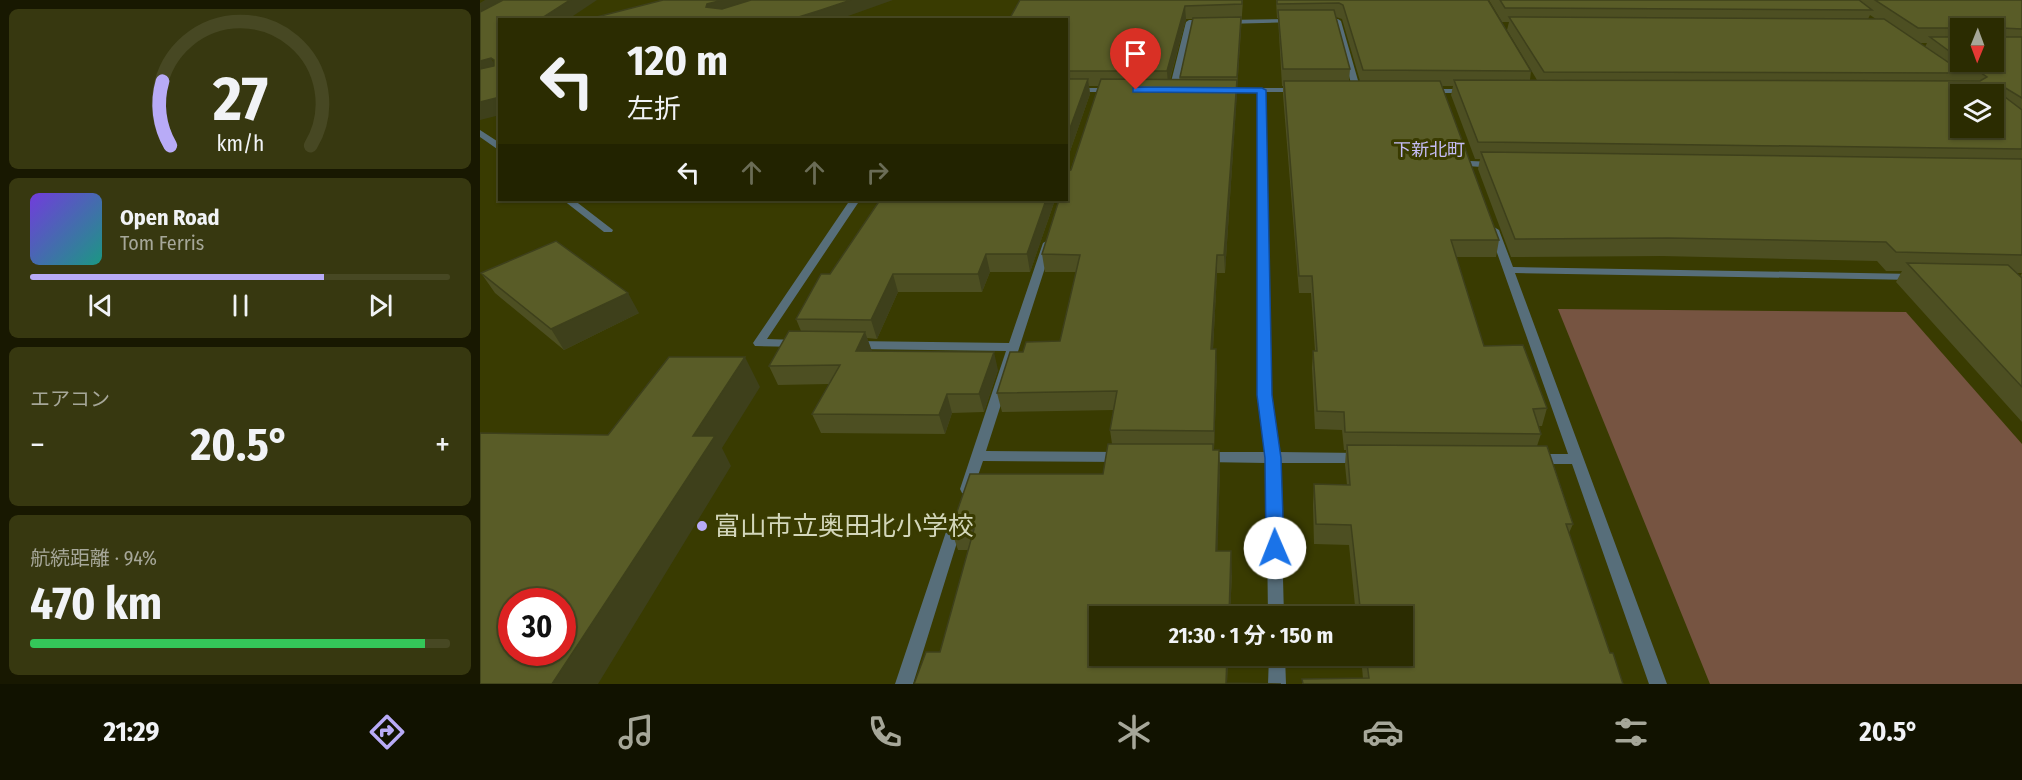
<!DOCTYPE html>
<html lang="ja">
<head>
<meta charset="utf-8">
<style>
	:root { --surface:#2b2c01; --page:#373810; --text:#f1f3f6; --muted:#a6a799; --line:#474823; --accent:#b8abf7 }
	body { margin:0; font-family:"Fira Sans Condensed","Noto Sans JP",sans-serif; background:var(--page); color:var(--text); height:100vh; display:flex; flex-direction:column; font-size:22px; white-space:nowrap }
	* { box-sizing:border-box; margin:0 }
	p { font-size:20px; color:var(--muted) }
	.icon { flex:none; width:33px; height:33px; fill:none; stroke:currentColor; stroke-width:2; stroke-linecap:round; stroke-linejoin:round }
	.map { position:relative; flex:1; overflow:hidden }
	.panel { display:flex; flex-direction:column; gap:9px; padding:9px; background:#181801; width:480px }
	.panel>* { flex:none }
	.guide { position:absolute; left:18px; top:18px; width:570px; height:183px; border-radius:0px; box-shadow:0 2px 4px #0004,0 0 0 2px var(--line); background:#2b2c01; color:var(--text); overflow:hidden }
	.needle { width:39px; rotate:181deg }
	.tools { position:absolute; left:1470px; top:18px; display:grid; gap:12px }
	.tools a { display:grid; place-items:center; width:54px; height:54px; border-radius:0px; background:var(--surface); box-shadow:0 2px 4px #0004,0 0 0 2px var(--line); font-size:30px }
	.speed { position:absolute; left:18px; top:588px; display:flex; gap:12px; font-size:30px; font-weight:700; text-align:center }
	.speed>* { display:grid; place-content:center; width:78px; height:78px; border-radius:50%; background:var(--surface); box-shadow:0 2px 4px #0004,0 0 0 2px var(--line); line-height:1 }
	.speed .limit { border:9px solid #d22; background:#fff; color:#111 }
	.pin { position:absolute; display:grid; place-items:center; width:51px; height:51px; color:#fff; margin:-62px -26px; border-radius:50% 50% 50% 0; rotate:-45deg; box-shadow:0 0 6px #0007 }
	.pin .icon { rotate:45deg }
	.me { position:absolute; width:66px; margin:-33px; rotate:359deg; stroke-linejoin:round; filter:drop-shadow(0 0 4px #0008) }
	.turn { display:flex; align-items:center; gap:21px; height:126px; padding:0 30px; font-size:27px }
	.turn .icon { width:78px; height:78px; stroke-width:2.5 }
	.turn b { display:block; font-size:42px; line-height:51px }
	.lanes { display:flex; align-items:center; height:57px; padding:0 30px; background:#0003; justify-content:center; gap:30px; direction:ltr }
	.lanes .off { opacity:.35 }
	.big { font-size:45px; font-weight:700; line-height:1.1 }
	.panel .tile { flex:1; display:flex; flex-direction:column; justify-content:center; gap:9px; min-width:0; padding:0 21px; border-radius:9px; background:var(--page) }
	.panel .dial { align-items:center; gap:0 }
	.dial svg { height:156px; overflow:visible; fill:none; stroke:var(--line); stroke-width:7; stroke-linecap:round; text-anchor:middle }
	.dial text { fill:var(--text); stroke:none }
	.song { display:flex; align-items:center; gap:18px }
	.cover { width:72px; height:72px; border-radius:9px; background:linear-gradient(135deg,hsl(260 70% 55%),hsl(170 70% 35%)) }
	.played { height:6px; border-radius:3px; background:linear-gradient(90deg,var(--accent) 70%,var(--line) 70%) }
	.keys { display:flex; justify-content:space-around; direction:ltr }
	.heat { display:flex; justify-content:space-between; align-items:center; font-size:33px; direction:ltr }
	.charge { height:9px; border-radius:4px; background:linear-gradient(90deg,#34c759 94%,var(--line) 0) }
	.trip { position:absolute; left:609px; top:606px; width:324px; height:60px; border-radius:0px; background:var(--surface); box-shadow:0 2px 4px #0004,0 0 0 2px var(--line); font-weight:700; line-height:60px; text-align:center }
	.tabs { display:flex; height:96px; justify-content:space-around; align-items:center; background:#111200; color:var(--muted) }
	.tabs .icon { width:42px; height:42px }
	.tabs .active { color:var(--accent) }
	.tabs b { font-size:27px; color:var(--text) }
	main { display:flex; flex:1; min-height:0 }
	.map>svg:first-child { display:block }
	.green { fill:#765441 }
	.lines { fill:none; stroke-linecap:round; stroke-linejoin:round }
	.street { fill:#576e7a; fill-rule:evenodd }
	.wall { fill:#4d4f22; fill-rule:evenodd }
	.shaded-wall { fill:#3e401b }
	.building { fill:#595c27; stroke:#3e401b; stroke-width:1.5; fill-rule:evenodd }
	.route { fill:#1a73e8; stroke:#114b97; stroke-width:1.5 }
	.poi-dot { fill:#b8abf7; stroke:#393b01; stroke-width:2 }
	.labels { text-anchor:middle; dominant-baseline:central; stroke-width:6; stroke-linejoin:round; paint-order:stroke }
	.far-neighbourhood-label { font-size:18px; fill:#c5bcf5; stroke:#393b01 }
	.near-poi-label { font-size:26px; fill:#d3d6ba; stroke:#393b01; text-anchor:start }
</style>
</head>
<body>
<main>
<section class="panel">
<div class="tile dial"><svg viewBox="0 0 100 80">
<path d="M14 69A42 42 0 1 1 86 69"/>
<path d="M14 69A42 42 0 0 1 10 36" stroke="#b8abf7"/>
<text x="50" y="56" font-size="32" font-weight="700">27</text>
<text x="50" y="72" font-size="11">km/h</text>
</svg></div>
<div class="tile">
<div class="song"><i class="cover"></i><div><b>Open Road</b><p>Tom Ferris</p></div></div>
<div class="played"></div>
<div class="keys"><svg class="icon" aria-label="previous" viewBox="0 0 24 24"><path d="M18 5L8 12l10 7zM5 5v14"/></svg><svg class="icon" aria-label="pause" viewBox="0 0 24 24"><path d="M8 5v14M16 5v14"/></svg><svg class="icon" aria-label="next" viewBox="0 0 24 24"><path d="M6 5l10 7-10 7zM19 5v14"/></svg></div>
</div>
<div class="tile"><p>エアコン</p>
<div class="heat"><a>−</a><b class="big">20.5°</b><a>+</a></div>
</div>
<div class="tile"><p>航続距離 · 94%</p><b class="big">470 km</b><div class="charge"></div></div>
</section>
<div class="map">
<svg width="1542" height="684" viewBox="0 0 1542 684">
	<rect width="100%" height="100%" fill="#393b01"/>
	<!-- green -->
	<path class="green" d="M 1078,309 L 1426,312 L 1542,444 L 1542,684 L 1230,684 Z"/>
	<g class="lines">
		<!-- street -->
		<path class="street" d="M 814,19 L 816,20 L 816,22 L 745,24 L 742,22 L 745,20 Z
			M 858,19 L 861,21 L 881,91 L 880,93 L 873,91 L 855,23 L 841,23 L 838,21 L 841,19 Z
			M 709,20 L 727,20 L 730,22 L 727,24 L 712,24 L 697,90 L 693,92 L 689,90 L 706,22 Z
			M 586,88 L 618,88 L 622,90 L 618,92 L 586,92 Z
			M 737,88 L 819,88 L 823,90 L 819,92 L 786,92 L 790,395 L 799,452 L 880,453 L 885,454 L 887,458 L 885,462 L 880,463 L 800,463 L 804,616 L 788,616 L 786,463 L 724,462 L 719,461 L 717,457 L 719,453 L 724,452 L 785,452 L 778,395 L 778,92 L 737,92 Z
			M 944,89 L 987,89 L 991,91 L 987,93 L 944,93 Z
			M 0,130 L 20,143 L 20,151 L 0,137 Z
			M 990,161 L 1016,162 L 1021,165 L 1016,168 L 987,166 L 985,164 Z
			M 83,200 L 94,200 L 133,230 L 132,232 L 124,232 Z
			M 370,200 L 380,200 L 287,339 L 317,340 L 323,344 L 321,347 L 275,346 L 273,343 L 275,340 Z
			M 1014,227 L 1019,230 L 1033,267 L 1435,274 L 1440,277 L 1435,280 L 1035,273 L 1187,684 L 1169,684 L 1092,464 L 1057,464 L 1052,463 L 1050,459 L 1052,455 L 1057,454 L 1088,454 L 1009,230 Z
			M 568,240 L 573,243 L 506,451 L 640,452 L 645,453 L 647,457 L 645,461 L 640,462 L 503,461 L 492,493 L 487,495 L 482,493 L 480,489 L 526,351 L 374,349 L 368,345 L 374,341 L 529,343 L 563,243 Z
			M 477,514 L 482,516 L 484,520 L 433,684 L 415,684 L 470,520 L 472,516 Z
			M 789,656 L 805,656 L 806,684 L 788,684 Z"/>
	</g>
	<!-- wall -->
	<path class="wall" d="M 540,0 L 763,0 L 745,273 L 737,273 L 733,349 L 737,368 L 734,450 L 739,450 L 740,470 L 737,551 L 752,572 L 747,683 L 434,684 L 460,652 L 489,550 L 478,550 L 471,529 L 623,474 L 632,444 L 630,430 L 634,410 L 522,412 L 517,393 L 543,352 L 580,341 L 596,272 L 565,272 L 562,254 L 619,86 L 609,86 L 610,94 L 586,163 L 586,20 L 530,20 L 530,18 ZM 706,19 L 713,19 L 700,77 L 700,80 L 690,80 Z
		M 796,0 L 1008,0 L 1051,71 L 1050,80 L 1057,80 L 1027,30 L 1029,22 L 1022,22 L 1009,0 L 1542,0 L 1542,273 L 1537,273 L 1540,276 L 1542,273 L 1542,422 L 1416,282 L 1422,271 L 1406,271 L 1397,261 L 1182,256 L 1031,257 L 998,169 L 1000,159 L 995,159 L 971,95 L 973,86 L 962,86 L 1019,240 L 1016,257 L 976,257 L 1004,346 L 1067,408 L 1062,426 L 1059,426 L 1061,434 L 1057,446 L 1093,524 L 1089,533 L 1130,653 L 1143,684 L 822,684 L 822,679 L 883,679 L 881,656 L 922,656 L 922,616 L 876,616 L 869,545 L 834,544 L 833,505 L 834,484 L 867,485 L 865,465 L 866,450 L 864,450 L 862,430 L 835,429 L 832,368 L 833,351 L 835,351 L 831,293 L 819,293 L 803,95 L 803,86 L 802,86 L 798,18 L 797,18 ZM 1390,15 L 1396,19 L 1388,19 ZM 856,17 L 862,19 L 880,81 L 869,81 L 870,69 ZM 1480,28 L 1514,28 L 1514,62 L 1480,62 ZM 1440,43 L 1447,43 L 1445,47 Z
		M 575,200 L 550,272 L 510,272 L 502,292 L 418,292 L 397,339 L 387,338 L 391,351 L 518,370 L 504,412 L 472,413 L 465,434 L 341,433 L 332,414 L 349,384 L 298,385 L 289,366 L 321,331 L 316,319 L 350,274 Z
		M 1,273 L 159,313 L 84,350 L 15,293 Z"/>
	<!-- shaded-wall -->
	<path class="shaded-wall" d="M 5,0 L 36,0 L 0,20 L 0,3 Z
		M 90,0 L 117,0 L 87,20 L 59,20 Z
		M 243,0 L 272,0 L 232,18 L 226,7 L 227,4 Z
		M 371,0 L 413,0 L 357,20 L 309,20 Z
		M 705,6 L 706,19 L 688,86 L 687,71 Z
		M 761,17 L 761,26 L 757,86 L 757,77 Z
		M 11,58 L 19,73 L 0,78 L 0,61 Z
		M 608,79 L 610,94 L 586,163 L 586,139 Z
		M 757,80 L 757,95 L 745,273 L 744,255 Z
		M 20,97 L 20,115 L 0,120 L 0,102 Z
		M 566,200 L 575,200 L 550,272 L 547,254 Z
		M 506,254 L 510,272 L 502,292 L 498,274 Z
		M 737,255 L 737,273 L 732,368 L 731,349 Z
		M 413,274 L 418,292 L 397,339 L 391,320 Z
		M 148,293 L 159,313 L 84,350 L 71,329 Z
		M 385,332 L 392,351 L 383,370 L 376,351 Z
		M 736,349 L 737,368 L 734,450 L 734,431 Z
		M 514,352 L 518,370 L 504,412 L 499,394 Z
		M 265,357 L 280,387 L 242,448 L 251,466 L 118,684 L 72,684 L 213,436 Z
		M 467,394 L 472,413 L 465,434 L 459,415 Z
		M 739,450 L 740,470 L 737,571 L 736,551 Z
		M 751,551 L 752,572 L 750,616 L 749,616 Z
		M 747,656 L 748,656 L 747,684 L 746,684 Z"/>
	<!-- building -->
	<path class="building" d="M 23,0 L 90,0 L 59,20 L 20,20 L 20,97 L 0,102 L 0,69 L 14,66 L 14,60 L 11,58 L 0,61 L 0,12 Z
		M 183,0 L 243,0 L 227,4 L 226,7 L 242,9 L 271,0 L 371,0 L 338,11 L 309,20 L 105,20 Z
		M 540,0 L 762,0 L 762,4 L 705,6 L 687,71 L 586,71 L 586,20 L 533,20 L 530,18 Z
		M 797,0 L 1008,0 L 1051,71 L 883,70 L 863,5 L 859,3 L 797,4 Z
		M 1020,0 L 1379,0 L 1392,10 L 1025,8 Z
		M 1395,0 L 1542,0 L 1542,29 L 1522,28 L 1520,34 L 1522,37 L 1542,37 L 1542,98 L 1524,87 L 1521,88 L 1521,94 L 1542,110 L 1542,149 L 998,142 L 974,80 L 1500,81 L 1507,77 L 1485,62 L 1514,62 L 1514,28 L 1438,28 ZM 1480,94 L 1514,94 L 1514,128 L 1480,128 Z
		M 798,10 L 854,10 L 870,69 L 803,69 Z
		M 761,17 L 757,77 L 700,77 L 713,18 Z
		M 1029,17 L 1404,19 L 1484,73 L 1064,72 Z
		M 1450,37 L 1480,37 L 1480,59 Z
		M 586,79 L 608,79 L 586,139 Z
		M 621,79 L 757,80 L 744,255 L 737,255 L 731,349 L 736,349 L 734,431 L 630,430 L 637,391 L 517,393 L 530,352 L 543,352 L 546,342 L 580,341 L 600,255 L 562,254 L 579,200 L 586,200 L 586,172 L 591,170 Z
		M 804,81 L 960,81 L 1019,240 L 971,240 L 1004,346 L 1043,345 L 1067,408 L 1053,409 L 1061,434 L 865,432 L 864,412 L 837,411 L 833,351 L 837,351 L 832,276 L 819,276 Z
		M 1001,152 L 1542,159 L 1542,255 L 1416,252 L 1406,242 L 1188,238 L 1035,239 Z
		M 400,200 L 566,200 L 547,254 L 506,254 L 498,274 L 413,274 L 391,320 L 316,319 L 341,274 L 350,274 Z
		M 76,241 L 148,293 L 71,329 L 1,273 Z
		M 1427,263 L 1528,265 L 1542,278 L 1542,387 Z
		M 309,331 L 385,332 L 376,351 L 514,352 L 499,394 L 467,394 L 459,415 L 332,414 L 360,365 L 289,366 Z
		M 189,357 L 265,357 L 213,436 L 235,436 L 72,684 L 0,684 L 0,433 L 128,435 ZM 32,602 L 82,602 L 82,652 L 32,652 Z
		M 628,444 L 733,444 L 733,450 L 739,450 L 736,551 L 751,551 L 749,616 L 620,616 L 620,656 L 747,656 L 746,683 L 801,684 L 434,684 L 446,652 L 460,652 L 494,529 L 471,529 L 490,474 L 623,474 Z
		M 867,445 L 1067,446 L 1093,524 L 1086,524 L 1130,653 L 1133,653 L 1143,684 L 823,684 L 822,679 L 889,678 L 886,656 L 922,656 L 922,616 L 881,616 L 871,525 L 836,524 L 834,484 L 870,485 Z"/>
	<!-- route -->
	<path class="route" d="M 656,87 L 782,88 L 786,90 L 792,395 L 801,458 L 804,548 L 801,553 L 795,556 L 789,553 L 786,548 L 785,458 L 777,395 L 777,93 L 653,92 L 653,88 Z"/>
	<!-- markers -->
	<circle class="poi-dot" cx="222" cy="526" r="6"/>
	<g class="labels">
		<!-- far-neighbourhood labels -->
		<g class="far-neighbourhood-label">
			<text x="949" y="150">下新北町</text>
		</g>
		<!-- near-poi labels -->
		<g class="near-poi-label">
			<text x="234" y="526">富山市立奥田北小学校</text>
		</g>
	</g>
</svg>
<div class="tools">
<a><svg class="needle" viewBox="-14 -14 28 28"><path d="M0-13l5 13h-10z" fill="#e53935"/><path d="M0 13l5-13h-10z" fill="#a6a799"/></svg></a>
<a><svg class="icon" aria-label="layers" viewBox="0 0 24 24"><path d="M12 4l9 5-9 5-9-5zM3 14l9 5 9-5"/></svg></a>
</div>
<div class="speed"><div class="limit">30</div></div>
<div class="pin" style="left:656px;top:90px;background:#d93025"><svg class="icon" aria-label="arrive" viewBox="0 0 24 24"><path d="M6 21V4h12l-3 4 3 4H6"/></svg></div>
<svg class="me" style="left:795px;top:548px" viewBox="-20 -20 40 40"><circle r="19" fill="#fff"/><path d="M0-13L10 11 0 6-10 11z" fill="#1a73e8"/></svg>
<div class="trip">21:30 · 1 分 · 150 m</div>
<div class="guide">
<div class="turn"><svg class="icon" aria-label="left" viewBox="0 0 24 24"><path d="M17 20v-9H6M10 6l-5 5 5 5"/></svg><div><b>120 m</b>左折</div></div>
<div class="lanes"><svg class="icon" aria-label="left" viewBox="0 0 24 24"><path d="M17 20v-9H6M10 6l-5 5 5 5"/></svg><svg class="icon off" aria-label="ahead" viewBox="0 0 24 24"><path d="M12 20V5M6 11l6-6 6 6"/></svg><svg class="icon off" aria-label="ahead" viewBox="0 0 24 24"><path d="M12 20V5M6 11l6-6 6 6"/></svg><svg class="icon off" aria-label="right" viewBox="0 0 24 24"><path d="M7 20v-9h11M14 6l5 5-5 5"/></svg></div>
</div>
</div>
</main>
<nav class="tabs">
<b>21:29</b>
<svg class="icon active" aria-label="directions" viewBox="0 0 24 24"><path d="M12 3l9 9-9 9-9-9zM9 14v-3h6M13 9l2 2-2 2"/></svg>
<svg class="icon" aria-label="music" viewBox="0 0 24 24"><path d="M9 18V5l10-2v13"/><circle cx="6" cy="18" r="3"/><circle cx="16" cy="16" r="3"/></svg>
<svg class="icon" aria-label="phone" viewBox="0 0 24 24"><path d="M5 4h4l2 5-3 2q2 4 5 5l2-3 5 2v4C11 20 4 13 5 4z"/></svg>
<svg class="icon" aria-label="climate" viewBox="0 0 24 24"><path d="M12 3v18M4 7l16 10M4 17L20 7"/></svg>
<svg class="icon" aria-label="car" viewBox="0 0 24 24"><path d="M5 17H2v-5l4-1 3-4h7l3 4 3 1v5h-3M9 17h6M6 11h13"/><circle cx="7" cy="17" r="2"/><circle cx="17" cy="17" r="2"/></svg>
<svg class="icon" aria-label="filters" viewBox="0 0 24 24"><path d="M4 7h16M4 17h16"/><circle cx="9" cy="7" r="2"/><circle cx="15" cy="17" r="2"/></svg>
<b>20.5°</b>
</nav>
</body>
</html>
